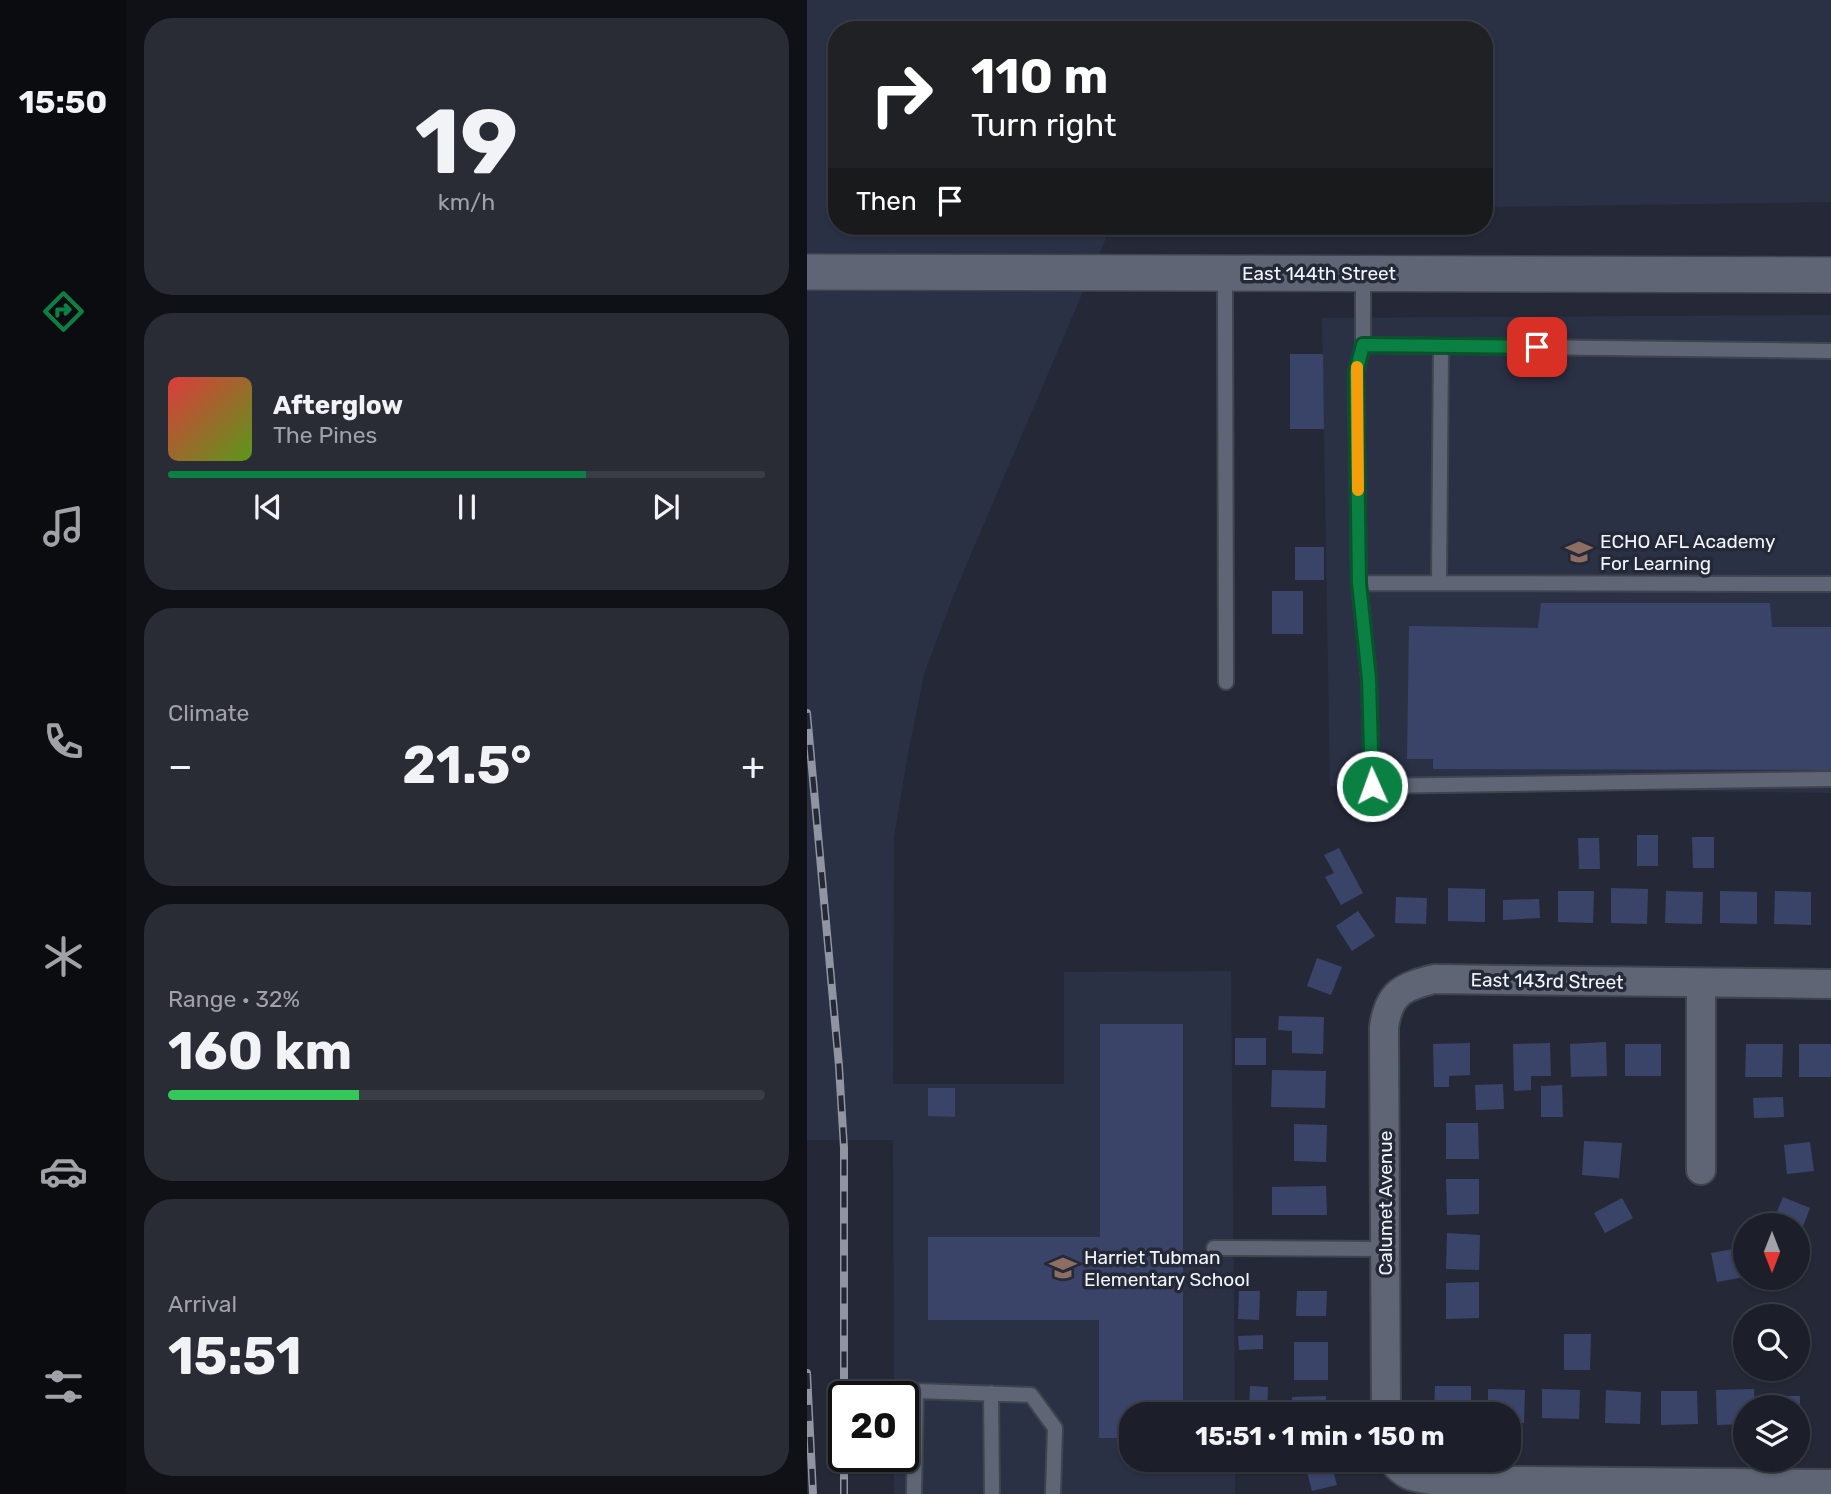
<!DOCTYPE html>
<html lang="en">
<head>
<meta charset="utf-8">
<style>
	:root { --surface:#1c1f29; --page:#292c35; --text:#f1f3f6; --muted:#a0a2a8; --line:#3a3d46; --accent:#0b8043 }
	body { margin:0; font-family:Rubik,sans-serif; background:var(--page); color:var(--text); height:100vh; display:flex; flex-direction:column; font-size:26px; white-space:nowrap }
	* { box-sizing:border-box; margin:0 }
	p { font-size:23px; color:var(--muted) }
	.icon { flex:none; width:38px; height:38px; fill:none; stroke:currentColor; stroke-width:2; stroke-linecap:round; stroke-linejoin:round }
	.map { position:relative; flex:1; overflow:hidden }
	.panel { display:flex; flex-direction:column; gap:18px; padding:18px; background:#0f1117; width:681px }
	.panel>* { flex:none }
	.hud { position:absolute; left:21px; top:21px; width:665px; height:214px; border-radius:28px; box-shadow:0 2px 5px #0004,0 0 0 2px var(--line); background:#202124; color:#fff; overflow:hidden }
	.needle { width:46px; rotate:180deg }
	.controls { position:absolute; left:926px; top:1213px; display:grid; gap:14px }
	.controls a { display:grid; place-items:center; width:77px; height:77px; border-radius:50%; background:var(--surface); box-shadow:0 2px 5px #0004,0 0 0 2px var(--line); font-size:35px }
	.speed { position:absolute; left:21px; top:1381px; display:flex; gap:14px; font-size:35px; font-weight:700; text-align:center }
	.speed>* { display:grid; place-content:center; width:91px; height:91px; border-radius:50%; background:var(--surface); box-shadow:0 2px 5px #0004,0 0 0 2px var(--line); line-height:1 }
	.speed .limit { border:4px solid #111; border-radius:10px; background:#fff; color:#111 }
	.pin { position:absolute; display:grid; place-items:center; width:60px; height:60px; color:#fff; margin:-30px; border-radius:14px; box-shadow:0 4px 10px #0006 }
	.me { position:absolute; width:77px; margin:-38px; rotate:358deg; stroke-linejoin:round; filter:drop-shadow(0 0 5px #0008) }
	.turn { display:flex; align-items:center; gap:24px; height:147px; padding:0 28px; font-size:32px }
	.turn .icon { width:91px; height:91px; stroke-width:2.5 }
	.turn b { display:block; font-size:49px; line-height:60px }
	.then { display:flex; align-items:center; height:66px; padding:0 28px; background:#0003; gap:14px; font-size:26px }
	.big { font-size:52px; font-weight:700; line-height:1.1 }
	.panel .tile { flex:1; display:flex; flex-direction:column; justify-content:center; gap:10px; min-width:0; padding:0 24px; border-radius:28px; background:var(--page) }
	.panel .dial { align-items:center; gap:0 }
	.dial b { font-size:91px; line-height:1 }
	.song { display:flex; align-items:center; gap:21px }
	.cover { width:84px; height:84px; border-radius:10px; background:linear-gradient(135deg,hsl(0 70% 55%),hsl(90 70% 35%)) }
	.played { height:7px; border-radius:4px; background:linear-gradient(90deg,var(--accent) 70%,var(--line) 70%) }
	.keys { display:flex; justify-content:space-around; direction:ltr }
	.heat { display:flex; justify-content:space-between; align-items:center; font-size:38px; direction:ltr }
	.charge { height:10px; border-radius:5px; background:linear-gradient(90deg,#34c759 32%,var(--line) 0) }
	.trip { position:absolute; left:312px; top:1402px; width:402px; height:70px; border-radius:28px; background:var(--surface); box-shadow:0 2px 5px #0004,0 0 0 2px var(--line); font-weight:700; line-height:70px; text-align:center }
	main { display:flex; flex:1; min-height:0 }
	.tab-bar { display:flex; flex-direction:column; width:126px; justify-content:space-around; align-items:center; background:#0b0c10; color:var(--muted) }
	.tab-bar .icon { width:49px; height:49px }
	.tab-bar .active { color:var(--accent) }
	.tab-bar b { font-size:32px; color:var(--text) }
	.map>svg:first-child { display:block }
	.built { fill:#2b3145 }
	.building { fill:#3a4469 }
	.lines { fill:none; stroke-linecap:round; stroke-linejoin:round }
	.service-casing { stroke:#40444f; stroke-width:18 }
	.minor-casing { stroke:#40444f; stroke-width:32 }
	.tertiary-casing { stroke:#40444f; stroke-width:38 }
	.service { stroke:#606575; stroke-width:14 }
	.minor { stroke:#606575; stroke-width:28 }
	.tertiary { stroke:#606575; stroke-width:35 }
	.rail-casing { stroke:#9195a1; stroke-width:8 }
	.rail { stroke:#252937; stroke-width:5; stroke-dasharray:16; stroke-linecap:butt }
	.route-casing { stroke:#07532c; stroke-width:18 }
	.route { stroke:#0b8043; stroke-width:12 }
	.slow { stroke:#f59e0b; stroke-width:12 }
	.labels { text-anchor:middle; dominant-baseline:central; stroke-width:7; stroke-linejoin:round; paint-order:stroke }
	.street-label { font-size:19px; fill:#f1f5fe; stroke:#252937 }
	.poi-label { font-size:19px; fill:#f1f5fe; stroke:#252937; text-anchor:start }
</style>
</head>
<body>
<main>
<nav class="tab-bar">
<b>15:50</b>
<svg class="icon active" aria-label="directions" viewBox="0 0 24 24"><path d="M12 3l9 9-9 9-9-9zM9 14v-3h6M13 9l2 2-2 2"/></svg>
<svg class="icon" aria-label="music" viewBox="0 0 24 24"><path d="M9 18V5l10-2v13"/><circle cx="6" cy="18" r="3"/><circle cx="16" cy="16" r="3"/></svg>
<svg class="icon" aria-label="phone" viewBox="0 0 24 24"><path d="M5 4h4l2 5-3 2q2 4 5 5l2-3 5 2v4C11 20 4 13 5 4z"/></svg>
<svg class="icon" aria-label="climate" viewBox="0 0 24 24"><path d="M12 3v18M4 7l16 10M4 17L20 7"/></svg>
<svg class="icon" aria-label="car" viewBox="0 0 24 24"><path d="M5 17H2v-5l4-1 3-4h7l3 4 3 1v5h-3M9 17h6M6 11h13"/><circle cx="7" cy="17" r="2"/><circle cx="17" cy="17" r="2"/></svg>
<svg class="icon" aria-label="filters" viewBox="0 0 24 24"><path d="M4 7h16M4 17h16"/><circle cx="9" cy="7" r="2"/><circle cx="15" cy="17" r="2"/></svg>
</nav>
<section class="panel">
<div class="tile dial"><b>19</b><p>km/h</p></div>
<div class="tile">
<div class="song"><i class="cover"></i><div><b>Afterglow</b><p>The Pines</p></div></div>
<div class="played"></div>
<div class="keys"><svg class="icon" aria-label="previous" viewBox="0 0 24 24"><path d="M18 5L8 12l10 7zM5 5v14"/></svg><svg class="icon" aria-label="pause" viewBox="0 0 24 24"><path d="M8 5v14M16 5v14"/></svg><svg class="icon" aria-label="next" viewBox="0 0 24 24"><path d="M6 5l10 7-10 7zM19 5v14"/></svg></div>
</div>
<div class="tile"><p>Climate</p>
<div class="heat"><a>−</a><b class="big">21.5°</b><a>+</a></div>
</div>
<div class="tile"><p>Range · 32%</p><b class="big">160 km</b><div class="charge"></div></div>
<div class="tile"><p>Arrival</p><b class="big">15:51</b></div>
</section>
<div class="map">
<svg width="1025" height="1494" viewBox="0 0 1025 1494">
	<rect width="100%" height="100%" fill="#252937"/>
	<!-- built -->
	<path class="built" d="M 0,0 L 1024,0 L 1024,202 L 677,207 L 677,30 L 30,30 L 30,226 L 304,226 L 149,589 L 117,674 L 101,753 L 87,837 L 86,1084 L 257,1084 L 257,972 L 424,971 L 428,1414 L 324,1414 L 324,1460 L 428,1460 L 428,1494 L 87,1494 L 87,1456 L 96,1456 L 96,1396 L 87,1396 L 86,1140 L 0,1140 Z
		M 1024,315 L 1024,793 L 523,786 L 515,318 Z"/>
	<!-- building -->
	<path class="building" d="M 483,354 L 516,354 L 517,429 L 483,429 Z
		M 488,547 L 517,547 L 517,580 L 488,580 Z
		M 465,591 L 496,591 L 496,634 L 465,634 Z
		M 734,603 L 963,603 L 965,627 L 1025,627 L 1025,770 L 626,769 L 626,759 L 600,759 L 602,626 L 731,628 Z
		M 830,835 L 851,835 L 851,866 L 830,866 Z
		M 885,837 L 907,837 L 907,868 L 886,868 Z
		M 771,838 L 792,838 L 793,869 L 772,869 Z
		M 532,848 L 556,893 L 534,905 L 518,877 L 527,873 L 517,855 Z
		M 641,888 L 678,889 L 678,922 L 641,921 Z
		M 804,888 L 841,889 L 840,924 L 804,923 Z
		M 751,891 L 787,891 L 786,923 L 751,922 Z
		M 859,891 L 896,892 L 895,924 L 858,923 Z
		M 913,891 L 950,892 L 950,924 L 913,923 Z
		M 968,891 L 1004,892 L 1004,925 L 967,924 Z
		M 589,897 L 620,898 L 619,924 L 588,923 Z
		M 732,899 L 733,918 L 696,920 L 696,900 Z
		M 551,911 L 568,936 L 545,951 L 529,926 Z
		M 510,958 L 535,967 L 524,995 L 500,986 Z
		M 472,1016 L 517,1017 L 516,1054 L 485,1053 L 485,1031 L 471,1030 Z
		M 293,1024 L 376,1024 L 376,1414 L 324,1414 L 324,1438 L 292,1438 L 292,1320 L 121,1320 L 121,1237 L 293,1237 Z
		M 428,1038 L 459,1038 L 459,1065 L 428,1065 Z
		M 799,1042 L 800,1076 L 764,1077 L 763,1044 Z
		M 663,1043 L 663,1075 L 642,1076 L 642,1087 L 627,1087 L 626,1044 Z
		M 743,1043 L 744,1076 L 724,1076 L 724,1090 L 707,1091 L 706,1044 Z
		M 818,1044 L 854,1044 L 854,1076 L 818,1076 Z
		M 939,1044 L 976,1044 L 975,1077 L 938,1077 Z
		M 992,1044 L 1025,1044 L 1025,1077 L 992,1077 Z
		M 465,1070 L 519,1071 L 518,1108 L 464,1107 Z
		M 696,1084 L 697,1109 L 669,1110 L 668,1085 Z
		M 755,1085 L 756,1117 L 734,1117 L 734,1086 Z
		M 121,1088 L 148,1088 L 148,1117 L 121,1116 Z
		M 976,1097 L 977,1117 L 947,1118 L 946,1098 Z
		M 639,1123 L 671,1123 L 672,1159 L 639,1159 Z
		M 487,1124 L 520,1125 L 519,1162 L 487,1161 Z
		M 777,1141 L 815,1143 L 812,1178 L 775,1175 Z
		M 1003,1142 L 1007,1171 L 980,1174 L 977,1145 Z
		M 639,1179 L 672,1179 L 672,1214 L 640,1215 Z
		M 519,1186 L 520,1215 L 465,1215 L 465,1187 Z
		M 976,1197 L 1003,1208 L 994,1232 L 990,1230 L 990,1225 L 976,1225 L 966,1221 Z
		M 815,1198 L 826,1218 L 798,1233 L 787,1213 Z
		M 640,1233 L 673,1235 L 672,1270 L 639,1269 Z
		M 932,1248 L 937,1277 L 910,1282 L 904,1253 Z
		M 672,1282 L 672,1318 L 639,1319 L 639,1283 Z
		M 432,1291 L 453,1291 L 452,1320 L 431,1319 Z
		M 490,1291 L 520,1291 L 519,1316 L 489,1316 Z
		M 757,1334 L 784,1334 L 783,1370 L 757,1370 Z
		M 456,1335 L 456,1349 L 432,1350 L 431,1336 Z
		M 487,1342 L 521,1342 L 521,1380 L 487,1380 Z
		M 443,1386 L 461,1387 L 460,1413 L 442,1413 Z
		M 628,1386 L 664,1386 L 664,1414 L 627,1414 Z
		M 681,1389 L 718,1390 L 717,1423 L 702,1423 L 702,1414 L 681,1414 Z
		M 735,1389 L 773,1390 L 772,1419 L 735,1418 Z
		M 947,1389 L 948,1407 L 938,1407 L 938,1424 L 910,1425 L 909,1390 Z
		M 799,1390 L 834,1392 L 833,1424 L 798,1423 Z
		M 854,1391 L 890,1391 L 891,1424 L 854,1425 Z
		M 519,1396 L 519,1414 L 485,1414 L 485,1397 Z
		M 958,1396 L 993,1396 L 993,1416 L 990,1416 L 990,1407 L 958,1407 Z
		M 446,1460 L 477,1460 L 477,1471 L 446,1473 Z
		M 503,1460 L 523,1460 L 530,1485 L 505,1491 L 497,1461 Z"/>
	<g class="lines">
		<defs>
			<path id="service" d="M 418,274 L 419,682
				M 556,274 L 556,345 L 549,372 L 552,583 L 562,679 L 565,786 L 1025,779
				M 556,345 L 1025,351
				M 552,583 L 1025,584
				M 632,583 L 634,346
				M 407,1248 L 578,1249
				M 184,1393 L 185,1494
				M 107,1494 L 109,1391 L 224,1395 L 248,1428 L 246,1494"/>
			<path id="minor" d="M 894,984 L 894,1170
				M 579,1414 L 577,1027 C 582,993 595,987 627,979 L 1025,984
				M 585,1460 C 598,1476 604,1477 624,1480 L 1025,1484"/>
			<path id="tertiary" d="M 0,272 L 1025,275"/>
		</defs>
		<!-- service casing -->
		<use href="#service" class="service-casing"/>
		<!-- minor casing -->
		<use href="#minor" class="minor-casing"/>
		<!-- tertiary casing -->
		<use href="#tertiary" class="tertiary-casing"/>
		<!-- service -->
		<use href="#service" class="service"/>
		<!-- minor -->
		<use href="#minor" class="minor"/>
		<!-- tertiary -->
		<use href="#tertiary" class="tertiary"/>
		<defs>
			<path id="rail" d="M 0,713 L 32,1066 L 37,1148 L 37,1494
				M 0,1373 L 6,1494"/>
		</defs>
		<!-- rail casing -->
		<use href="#rail" class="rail-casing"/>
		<!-- rail -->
		<use href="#rail" class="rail"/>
	</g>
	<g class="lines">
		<defs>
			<path id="route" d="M 565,786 L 562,679 L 552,583 L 549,372 L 556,345 L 730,347"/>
		</defs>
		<!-- route casing -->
		<use href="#route" class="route-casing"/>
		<!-- route -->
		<use href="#route" class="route"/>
		<!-- slow -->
		<path class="slow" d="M 550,367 L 551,490"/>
	</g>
	<!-- icons -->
	<defs>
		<symbol id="school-bare" viewBox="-9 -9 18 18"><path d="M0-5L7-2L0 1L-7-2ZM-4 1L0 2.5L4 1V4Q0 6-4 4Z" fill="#8d6e63" stroke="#252937" stroke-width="2.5" paint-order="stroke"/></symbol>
	</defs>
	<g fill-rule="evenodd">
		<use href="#school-bare" x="753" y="533" width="38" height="38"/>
		<use href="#school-bare" x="237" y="1249" width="38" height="38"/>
	</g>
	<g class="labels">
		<!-- street labels -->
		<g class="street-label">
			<text x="512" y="273">East 144th Street</text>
			<text transform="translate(740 981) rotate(1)">East 143rd Street</text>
			<text transform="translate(578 1203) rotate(-90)">Calumet Avenue</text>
		</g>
		<!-- poi labels -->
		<g class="poi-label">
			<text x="793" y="541">ECHO AFL Academy<tspan x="793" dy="22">For Learning</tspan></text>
			<text x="277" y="1257">Harriet Tubman<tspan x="277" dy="22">Elementary School</tspan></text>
		</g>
	</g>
</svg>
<div class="controls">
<a><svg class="needle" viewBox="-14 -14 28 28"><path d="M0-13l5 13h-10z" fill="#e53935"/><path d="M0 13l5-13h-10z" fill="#a0a2a8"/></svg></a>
<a><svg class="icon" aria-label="search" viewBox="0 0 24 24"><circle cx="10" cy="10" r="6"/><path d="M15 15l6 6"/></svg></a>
<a><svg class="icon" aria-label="layers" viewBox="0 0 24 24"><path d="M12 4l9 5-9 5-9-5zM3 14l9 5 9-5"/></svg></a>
</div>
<div class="speed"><div class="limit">20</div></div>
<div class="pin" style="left:730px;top:347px;background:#d93025"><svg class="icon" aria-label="arrive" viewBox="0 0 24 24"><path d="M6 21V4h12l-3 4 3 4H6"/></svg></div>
<svg class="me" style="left:565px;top:786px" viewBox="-20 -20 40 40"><circle r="17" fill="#0b8043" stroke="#fff" stroke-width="3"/><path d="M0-11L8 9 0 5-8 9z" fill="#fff"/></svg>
<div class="trip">15:51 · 1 min · 150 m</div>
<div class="hud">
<div class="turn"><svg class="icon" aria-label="right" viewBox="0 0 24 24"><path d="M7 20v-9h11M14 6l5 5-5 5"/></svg><div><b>110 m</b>Turn right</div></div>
<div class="then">Then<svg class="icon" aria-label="arrive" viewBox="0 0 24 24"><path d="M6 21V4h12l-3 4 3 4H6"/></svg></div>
</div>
</div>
</main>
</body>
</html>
